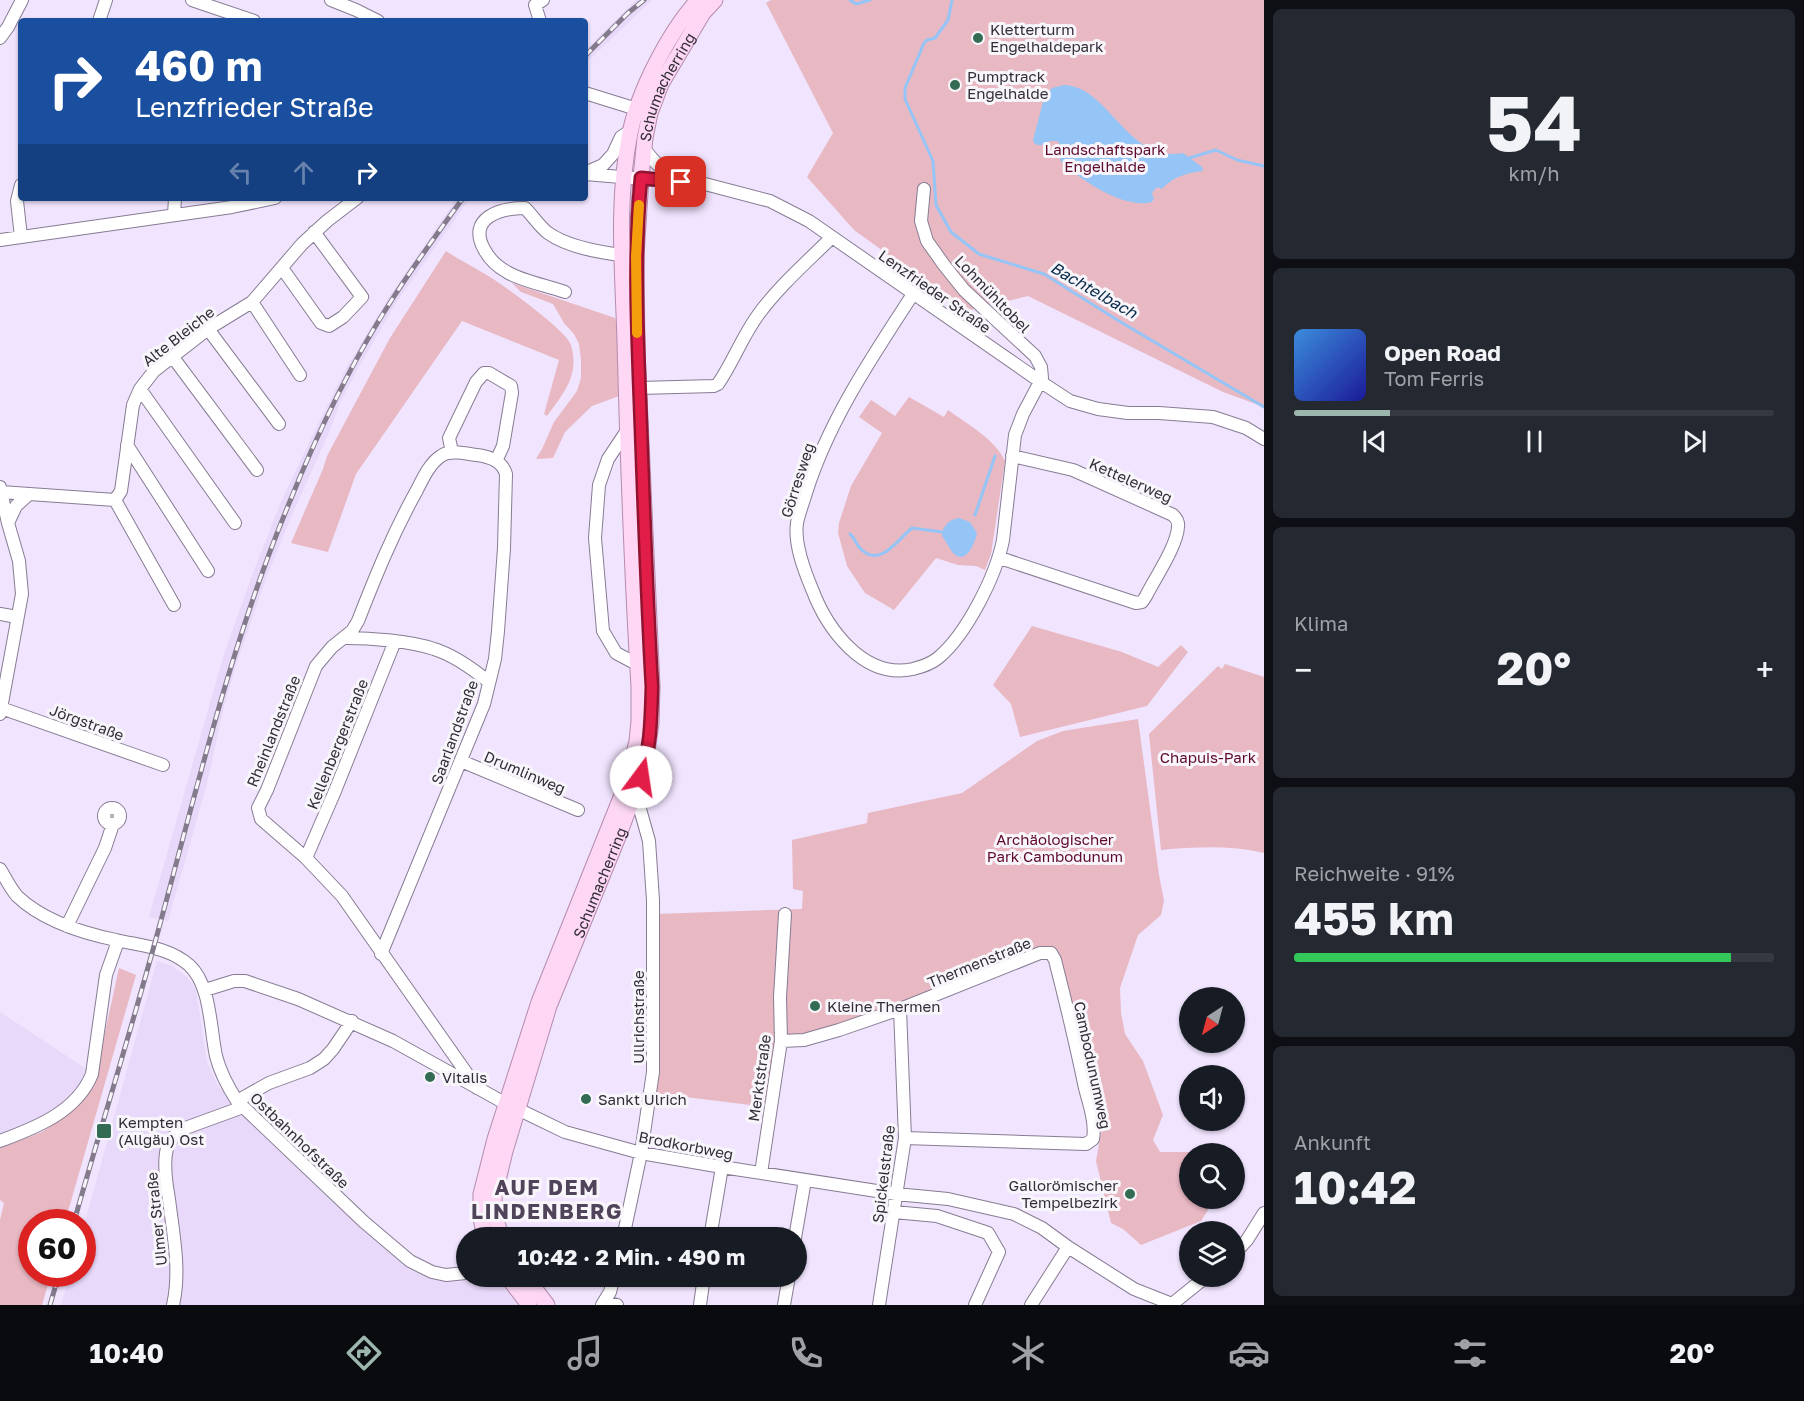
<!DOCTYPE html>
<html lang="de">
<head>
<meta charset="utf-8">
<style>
	:root { --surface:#171b24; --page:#242831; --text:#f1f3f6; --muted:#9ea1a6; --line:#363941; --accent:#9cb6ad }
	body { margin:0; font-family:"Golos Text",sans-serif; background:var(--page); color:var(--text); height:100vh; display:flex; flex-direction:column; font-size:22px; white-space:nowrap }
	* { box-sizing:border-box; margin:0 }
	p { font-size:20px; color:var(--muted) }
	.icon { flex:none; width:33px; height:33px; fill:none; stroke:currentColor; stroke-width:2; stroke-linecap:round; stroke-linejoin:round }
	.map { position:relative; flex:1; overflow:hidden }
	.sheet { display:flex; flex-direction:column; gap:9px; padding:9px; background:#0d0f14; width:540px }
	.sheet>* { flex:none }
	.hud { position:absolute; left:18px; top:18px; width:570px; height:183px; border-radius:6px; box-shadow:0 2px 4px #0004; background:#1a4fa0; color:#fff; overflow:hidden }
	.needle { width:39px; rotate:216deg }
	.buttons { position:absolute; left:1179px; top:987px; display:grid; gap:12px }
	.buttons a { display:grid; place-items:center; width:66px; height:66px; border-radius:50%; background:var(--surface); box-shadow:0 2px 4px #0004; font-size:30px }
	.speed { position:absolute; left:18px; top:1209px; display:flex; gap:12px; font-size:30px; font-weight:700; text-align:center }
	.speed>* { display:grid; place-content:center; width:78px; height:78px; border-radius:50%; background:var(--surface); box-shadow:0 2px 4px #0004; line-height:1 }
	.speed .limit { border:9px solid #d22; background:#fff; color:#111 }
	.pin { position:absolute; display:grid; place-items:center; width:51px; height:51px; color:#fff; margin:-26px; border-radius:12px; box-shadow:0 3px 9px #0006 }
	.me { position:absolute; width:66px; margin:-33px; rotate:14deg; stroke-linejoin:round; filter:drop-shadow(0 0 4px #0008) }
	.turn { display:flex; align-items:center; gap:21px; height:126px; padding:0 18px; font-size:27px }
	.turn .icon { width:78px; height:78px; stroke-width:2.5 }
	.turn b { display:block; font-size:42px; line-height:51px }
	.lanes { display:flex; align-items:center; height:57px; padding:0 18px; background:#0003; justify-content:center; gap:30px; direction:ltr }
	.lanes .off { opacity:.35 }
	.big { font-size:45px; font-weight:700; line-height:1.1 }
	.sheet .widget { flex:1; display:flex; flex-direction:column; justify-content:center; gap:9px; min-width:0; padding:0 21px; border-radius:9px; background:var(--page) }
	.sheet .dial { align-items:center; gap:0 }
	.dial b { font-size:78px; line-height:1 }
	.song { display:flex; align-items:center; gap:18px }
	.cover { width:72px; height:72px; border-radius:9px; background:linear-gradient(135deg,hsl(210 70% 55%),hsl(240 70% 35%)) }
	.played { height:6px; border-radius:3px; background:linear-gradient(90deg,var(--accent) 20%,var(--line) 20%) }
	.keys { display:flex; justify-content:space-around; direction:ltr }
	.heat { display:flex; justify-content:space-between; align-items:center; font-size:33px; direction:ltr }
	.charge { height:9px; border-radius:4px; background:linear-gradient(90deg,#34c759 91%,var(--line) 0) }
	.trip { position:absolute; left:456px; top:1227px; width:351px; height:60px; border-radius:30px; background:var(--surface); box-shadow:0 2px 4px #0004; font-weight:700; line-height:60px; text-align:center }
	.tabs { display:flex; height:96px; justify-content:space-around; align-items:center; background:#090b0e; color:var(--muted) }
	.tabs .icon { width:42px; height:42px }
	.tabs .on { color:var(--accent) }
	.tabs b { font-size:27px; color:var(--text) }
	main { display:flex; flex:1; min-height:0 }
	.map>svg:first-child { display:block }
	.built { fill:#e8d9fa }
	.green { fill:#e8b8c3 }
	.water { fill:#95c5f7 }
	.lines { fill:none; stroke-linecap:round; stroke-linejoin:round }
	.stream { stroke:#95c5f7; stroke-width:3 }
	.minor-casing { stroke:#877c93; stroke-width:14 }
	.major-casing { stroke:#b58bad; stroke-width:17 }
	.minor { stroke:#fff; stroke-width:12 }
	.major { stroke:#fdd7f4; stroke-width:15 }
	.rail-casing { stroke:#837b8c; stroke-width:5 }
	.rail { stroke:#f8f6fb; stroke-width:3; stroke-dasharray:9; stroke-linecap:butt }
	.route-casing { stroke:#92132f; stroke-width:15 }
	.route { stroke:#e11d48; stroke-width:10 }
	.slow { stroke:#f59e0b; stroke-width:10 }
	.poi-dot { fill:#336b53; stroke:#f8f6fb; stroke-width:2 }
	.labels { text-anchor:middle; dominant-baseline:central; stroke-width:6; stroke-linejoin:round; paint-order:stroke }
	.poi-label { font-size:15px; fill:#322d37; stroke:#f8f6fb; text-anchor:start }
	.street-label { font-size:15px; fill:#322d37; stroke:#f8f6fb }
	.park-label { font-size:15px; fill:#5e092c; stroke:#f8f6fb }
	.water-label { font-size:16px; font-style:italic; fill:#082c4b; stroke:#f8f6fb }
	.district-label { font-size:21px; font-weight:bold; letter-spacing:1.5px; fill:#4f445a; stroke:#f8f6fb }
</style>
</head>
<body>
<main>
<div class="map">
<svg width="1264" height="1305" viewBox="0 0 1264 1305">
	<rect width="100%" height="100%" fill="#f0e4fe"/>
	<!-- built -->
	<path class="built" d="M 636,0 L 652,0 L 585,64 L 585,50 Z
		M 457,198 L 470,198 L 396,303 L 356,372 L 340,403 L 329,433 L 295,508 L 268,573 L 238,659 L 224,706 L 207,784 L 168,921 L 149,917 L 223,657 L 254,570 L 281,502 L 316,428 L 347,367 L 389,297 Z
		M 157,961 L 172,966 L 187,977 L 196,990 L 207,1062 L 217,1084 L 237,1110 L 362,1230 L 410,1270 L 433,1278 L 458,1282 L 500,1277 L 520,1305 L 61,1305 L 70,1274 L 82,1274 L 83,1229 Z
		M 0,1012 L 88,1070 L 73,1096 L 31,1125 L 0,1136 Z"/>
	<!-- green -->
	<path class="green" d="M 771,0 L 1264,0 L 1264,407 L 1223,392 L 1028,296 L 966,311 L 854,230 L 807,177 L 833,133 L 766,3 Z
		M 446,251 C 464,263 484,272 502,285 C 515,294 567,332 571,345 C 580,376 563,394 547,416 L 544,414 L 559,360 L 462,321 L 356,474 L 328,552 L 291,543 L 323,469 L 327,456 L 390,338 Z
		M 512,283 L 615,318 L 618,329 L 619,396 L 592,406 L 565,432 L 553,458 L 536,459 L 542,449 L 554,422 L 577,391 L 581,378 L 581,360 L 579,344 L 574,334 L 564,323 L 553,304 L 521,292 Z
		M 909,397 L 944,417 L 948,410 C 968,425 994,438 1005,461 L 991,554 L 985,570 L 976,566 L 958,565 L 936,558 L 894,610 L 865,593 L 847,566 L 838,533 L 839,523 L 851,486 L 882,433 L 859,417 L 871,400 L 895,416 Z
		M 1032,626 L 1122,652 L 1158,667 L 1181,645 L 1188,652 L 1147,706 L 1020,737 L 1011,704 L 993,685 Z
		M 1225,664 L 1264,677 L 1264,853 C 1230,845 1195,847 1161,850 L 1149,734 L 1218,666 L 1222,669 Z
		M 1138,719 L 1159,875 L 1164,901 L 1161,915 L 1138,935 L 1120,988 L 1121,1013 L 1125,1034 L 1143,1061 L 1163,1115 L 1153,1140 L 1160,1152 L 1219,1152 L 1219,1153 L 1190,1154 L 1190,1198 L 1215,1199 L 1201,1221 L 1141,1245 L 1123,1229 L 1111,1223 L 1096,1161 L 1101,1133 L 1059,957 L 1047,946 L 851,1021 L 803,1035 L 777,1037 L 765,1107 L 654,1093 L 656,914 L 802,909 L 803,891 L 793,889 L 792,840 L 867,823 L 868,813 L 962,793 L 1037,741 L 1063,731 Z
		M 119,968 L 136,975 L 65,1222 L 32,1222 L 32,1274 L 51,1274 L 42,1305 L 0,1305 L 0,1220 L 4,1203 L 0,1200 L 0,1148 L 42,1132 L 69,1113 L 93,1087 Z"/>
	<!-- water -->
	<path class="water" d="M 1064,85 C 1109,86 1128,164 1183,153 L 1202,167 L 1203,171 C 1187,173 1174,176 1162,189 L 1158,187 L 1154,190 L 1152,194 L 1154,198 L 1152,202 C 1125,210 1078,179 1060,160 L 1062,146 L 1057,141 L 1050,141 L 1045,145 C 1040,145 1034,146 1033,140 L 1044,98 L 1052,88 Z
		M 959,518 L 970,522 L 977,533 C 975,543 966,566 953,553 C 949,548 946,541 942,536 C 942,526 950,519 959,518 Z"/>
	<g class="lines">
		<!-- stream -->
		<path class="stream" d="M 850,0 L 856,4 L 870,0
			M 952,0 L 948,20 L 935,38 L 927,40 L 924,43 L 905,88 L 905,99 L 933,161 L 936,205 L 951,232 L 979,254 L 1044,274 L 1119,321 L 1264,407
			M 1189,158 L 1216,150 L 1237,160 L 1264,166
			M 975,515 L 995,456
			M 850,534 C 855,538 856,545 861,549 C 880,569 899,538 912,528 L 942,532"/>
		<defs>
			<path id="minor" d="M 192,0 L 254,21
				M 331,0 L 356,10 L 378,21
				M 99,21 L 106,0
				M 540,21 L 535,5 L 543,0
				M 0,38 L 8,27 L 22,0
				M 585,93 L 643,111
				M 644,149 L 657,164 L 677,179
				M 585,173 L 603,165 L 613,154 L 621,137 L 630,131
				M 585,174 L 705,184 L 770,201 L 809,221 L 1041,382 L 1070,401 L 1098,409 L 1128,413 L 1159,413 L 1213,417 L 1246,428 L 1264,439
				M 21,185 L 17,201 L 21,237
				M 174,215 L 175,198
				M 0,240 L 232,207 L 275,198
				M 282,268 L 321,323 L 329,326 L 343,317 L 362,297 L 314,232
				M 565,292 C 549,286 521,281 507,272 C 498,267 489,259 484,249 C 467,218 500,208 525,208 C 533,216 539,226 548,233 C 568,247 598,252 621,255
				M 913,294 C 872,357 829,420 806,493 C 803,503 799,513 797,523 C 794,544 804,570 812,589 C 827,629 864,680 913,669 C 921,667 932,663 938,658 C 966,635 996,576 1003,540 L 1015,435 L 1023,414 L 1042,378 L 1041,367 L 1035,356 L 964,290 L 944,265 L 927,241 L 921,221 L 924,189
				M 252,302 L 300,375
				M 208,329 L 279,424
				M 172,356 L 257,470
				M 639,388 L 714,386 L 718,384 C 733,362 742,337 758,315 C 779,286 807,262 832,237
				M 140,389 L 235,523
				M 628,429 L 608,459 L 599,485 L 595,538 L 603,631 L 616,653 L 631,661 L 637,662
				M 127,445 L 208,571
				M 452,452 L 449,438 L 476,382 L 484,373 L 489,373 L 511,386 L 512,393 L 503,446 L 496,461
				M 0,487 L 8,523 L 19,561 L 22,594 L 0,714
				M 1,492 L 115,500
				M 115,500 L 121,491 L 133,405 L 140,389 L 154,371 L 208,329 L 252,302 L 302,244 L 327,221 L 357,198
				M 115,500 L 174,605
				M 8,523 L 16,506 L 29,494
				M 1000,558 L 1136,603 L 1142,602 L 1146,596 C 1155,578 1177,546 1178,527 C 1179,522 1177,519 1173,515 L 1073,470 L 1012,456
				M 0,614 L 17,617
				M 346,638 C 370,638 411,641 434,649 C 454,655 473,669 489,682
				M 1,708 L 163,765
				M 461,761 L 578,810
				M104 816a8 8 0 1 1 16 0a8 8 0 1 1-16 0Z
				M 306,858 L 335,791 L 395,641
				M 0,869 C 5,877 10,888 17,896 C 43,921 82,933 116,940 C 142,946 168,947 189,965 C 211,985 210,1028 216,1056 C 220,1072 228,1087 237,1101 L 364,1222 L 410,1261 L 432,1272 L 446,1275 L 466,1273
				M 67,926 L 105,848 L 113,824
				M 381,954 L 484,704 L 495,659 L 498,631 L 504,548 L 506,474 C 502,461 491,457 477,455 C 467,454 450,449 441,456 C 430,463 423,478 417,490 C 393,533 376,575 358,621 L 352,631 L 332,647 L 316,666 L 267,790 L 258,808 L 261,819 L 306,858 L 342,896 L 477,1088
				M 205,990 L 234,981 L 245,981 L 298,999 L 393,1041 L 501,1101 L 565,1132 L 641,1153 L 722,1167 L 896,1194 L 948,1199 L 1014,1214 L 1042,1228 L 1068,1247 L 1134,1289 L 1172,1304
				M 781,1041 L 804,1040 L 839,1030 L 900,1009 L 1040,953 L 1051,953 L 1055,960 C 1066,1003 1076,1045 1085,1088 C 1089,1104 1096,1123 1093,1139 L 1086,1144 L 905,1138
				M 237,1101 L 269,1083 L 310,1068 L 324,1059 L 333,1049 L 352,1021
				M 0,1141 C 35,1128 77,1112 92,1074 L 106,975 L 118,941
				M 761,1173 L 781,1041 L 780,997 L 785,914
				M 894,1212 L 937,1216 L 988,1233 L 999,1252 L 975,1305
				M 623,1238 L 641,1153 L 653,1072 L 653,900 L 649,841 L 640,809 L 634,797
				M 710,1238 L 722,1167
				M 795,1238 L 805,1180
				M 1234,1254 L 1247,1240 L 1264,1213
				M 605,1303 L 617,1305
				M 173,1305 C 181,1270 173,1234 169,1199 C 166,1183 163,1164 167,1148 C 169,1141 175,1135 180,1130 L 243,1107
				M 602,1305 L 610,1292 L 614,1276
				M 700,1305 L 704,1276
				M 784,1305 L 789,1276
				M 879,1305 L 905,1138 L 900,1009
				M 1031,1305 L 1068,1247
				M 1171,1305 L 1207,1276"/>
			<g id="major">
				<path d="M 485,1238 L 481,1218 L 481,1194 L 495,1139 L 539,1002 L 626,785 L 637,741 L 639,721 L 639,687 C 632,572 628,457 625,341 C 623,271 616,202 630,133 C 639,90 669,32 698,0"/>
				<path id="s1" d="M 501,1238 L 495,1214 L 494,1197 L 505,1151 L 549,1006 L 618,837 L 645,765 L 651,723 L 652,687 L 637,353 L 636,256 L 641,178 L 645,138 L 650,113 L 661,84 L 703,13 L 715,0"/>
				<path d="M 507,1276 L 529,1305"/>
				<path d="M 525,1276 L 547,1305"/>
			</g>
		</defs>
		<!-- minor casing -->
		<use href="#minor" class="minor-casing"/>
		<!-- major casing -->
		<use href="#major" class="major-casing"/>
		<!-- minor -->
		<use href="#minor" class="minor"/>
		<!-- major -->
		<use href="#major" class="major"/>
		<defs>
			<path id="rail" d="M 585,56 L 628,13 L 644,0
				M 74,1222 C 102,1123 133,1024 160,924 C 198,784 232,641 288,506 C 316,436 352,361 393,298 C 415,264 439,231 463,198
				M 50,1305 L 59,1274"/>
		</defs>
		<!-- rail casing -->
		<use href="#rail" class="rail-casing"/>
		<!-- rail -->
		<use href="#rail" class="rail"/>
	</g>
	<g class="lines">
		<defs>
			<path id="route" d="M 641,777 C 651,748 651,717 652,687 C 647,600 644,514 641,428 C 638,344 633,261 641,178 L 681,182"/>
		</defs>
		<!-- route casing -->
		<use href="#route" class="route-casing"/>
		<!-- route -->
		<use href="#route" class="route"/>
		<!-- slow -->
		<path class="slow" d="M 637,333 L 636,256 L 639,205"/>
	</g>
	<!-- markers -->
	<g class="poi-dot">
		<circle cx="978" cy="38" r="6"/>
		<circle cx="955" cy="85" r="6"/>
		<circle cx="815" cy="1006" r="6"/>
		<circle cx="430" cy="1077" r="6"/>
		<circle cx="586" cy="1099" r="6"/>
		<rect x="96" y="1123" width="16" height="16" rx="3"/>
		<circle cx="1130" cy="1194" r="6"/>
	</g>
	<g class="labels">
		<!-- poi labels -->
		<g class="poi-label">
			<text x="990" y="29">Kletterturm<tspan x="990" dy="17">Engelhaldepark</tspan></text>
			<text x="967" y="76">Pumptrack<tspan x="967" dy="17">Engelhalde</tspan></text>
			<text x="827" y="1006">Kleine Thermen</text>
			<text x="442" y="1077">Vitalis</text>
			<text x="598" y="1099">Sankt Ulrich</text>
			<text x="118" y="1122">Kempten<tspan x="118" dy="17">(Allgäu) Ost</tspan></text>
			<text x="1118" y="1185" text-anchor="end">Gallorömischer<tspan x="1118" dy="17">Tempelbezirk</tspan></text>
		</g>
		<!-- street labels -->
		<g class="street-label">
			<text stroke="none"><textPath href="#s1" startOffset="1184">Schumacherring</textPath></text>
			<text transform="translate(935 291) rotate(35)">Lenzfrieder Straße</text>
			<text transform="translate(993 294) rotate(46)">Lohmühltobel</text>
			<text transform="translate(178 336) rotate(-38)">Alte Bleiche</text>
			<text transform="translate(797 480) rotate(-72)">Görresweg</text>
			<text transform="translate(1131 480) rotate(24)">Kettelerweg</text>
			<text transform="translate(87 722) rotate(20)">Jörgstraße</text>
			<text transform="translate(273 731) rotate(-68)">Rheinlandstraße</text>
			<text transform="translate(454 732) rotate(-70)">Saarlandstraße</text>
			<text transform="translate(337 744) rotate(-68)">Kellenbergerstraße</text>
			<text transform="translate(525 772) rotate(23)">Drumlinweg</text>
			<text stroke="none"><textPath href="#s1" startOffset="374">Schumacherring</textPath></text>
			<text transform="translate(979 962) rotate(-22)">Thermenstraße</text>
			<text transform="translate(638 1017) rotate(-90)">Ullrichstraße</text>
			<text transform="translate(1093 1065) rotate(78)">Cambodunumweg</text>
			<text transform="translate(759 1078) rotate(-82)">Merktstraße</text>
			<text transform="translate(300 1140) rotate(44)">Ostbahnhofstraße</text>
			<text transform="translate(686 1145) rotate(11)">Brodkorbweg</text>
			<text transform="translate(883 1174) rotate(-83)">Spickelstraße</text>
			<text transform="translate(156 1219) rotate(-96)">Ulmer Straße</text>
		</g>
		<!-- park labels -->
		<g class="park-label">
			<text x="1105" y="149">Landschaftspark<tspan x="1105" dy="17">Engelhalde</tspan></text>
			<text x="1208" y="757">Chapuis-Park</text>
			<text x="1055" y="839">Archäologischer<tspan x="1055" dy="17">Park Cambodunum</tspan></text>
		</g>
		<!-- water labels -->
		<g class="water-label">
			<text transform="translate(1094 290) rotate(30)">Bachtelbach</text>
		</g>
		<!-- district labels -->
		<g class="district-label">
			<text x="547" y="1187">AUF DEM<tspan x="547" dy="24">LINDENBERG</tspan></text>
		</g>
	</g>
</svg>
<div class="buttons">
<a><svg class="needle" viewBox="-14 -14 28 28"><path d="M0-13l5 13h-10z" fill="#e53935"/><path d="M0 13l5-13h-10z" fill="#9ea1a6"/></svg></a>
<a><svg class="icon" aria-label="sound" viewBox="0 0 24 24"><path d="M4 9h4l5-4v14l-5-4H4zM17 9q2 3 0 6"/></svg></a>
<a><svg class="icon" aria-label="search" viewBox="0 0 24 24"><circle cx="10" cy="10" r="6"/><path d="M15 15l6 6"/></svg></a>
<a><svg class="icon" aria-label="layers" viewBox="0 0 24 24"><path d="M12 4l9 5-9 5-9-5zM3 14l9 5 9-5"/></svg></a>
</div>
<div class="speed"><div class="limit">60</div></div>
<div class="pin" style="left:681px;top:182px;background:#d93025"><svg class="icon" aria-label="arrive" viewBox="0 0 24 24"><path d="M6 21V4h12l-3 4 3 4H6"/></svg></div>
<svg class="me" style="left:641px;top:777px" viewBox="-20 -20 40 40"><circle r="19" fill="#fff"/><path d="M0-13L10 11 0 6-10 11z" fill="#e11d48"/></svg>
<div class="trip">10:42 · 2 Min. · 490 m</div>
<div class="hud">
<div class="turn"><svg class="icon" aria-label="right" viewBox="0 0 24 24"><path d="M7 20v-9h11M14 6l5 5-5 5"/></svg><div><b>460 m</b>Lenzfrieder Straße</div></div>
<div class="lanes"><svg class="icon off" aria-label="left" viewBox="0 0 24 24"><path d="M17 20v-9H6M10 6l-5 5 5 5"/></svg><svg class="icon off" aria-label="ahead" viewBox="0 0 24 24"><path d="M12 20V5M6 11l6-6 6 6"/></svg><svg class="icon" aria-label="right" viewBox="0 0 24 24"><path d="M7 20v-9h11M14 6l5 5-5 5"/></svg></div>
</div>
</div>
<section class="sheet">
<div class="widget dial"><b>54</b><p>km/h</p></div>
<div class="widget">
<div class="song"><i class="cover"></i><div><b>Open Road</b><p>Tom Ferris</p></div></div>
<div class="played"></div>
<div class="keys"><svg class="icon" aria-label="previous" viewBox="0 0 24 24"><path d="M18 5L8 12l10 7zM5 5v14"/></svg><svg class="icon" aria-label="pause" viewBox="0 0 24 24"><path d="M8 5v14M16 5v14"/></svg><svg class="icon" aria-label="next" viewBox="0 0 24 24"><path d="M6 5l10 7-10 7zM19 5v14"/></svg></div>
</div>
<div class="widget"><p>Klima</p>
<div class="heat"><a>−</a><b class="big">20°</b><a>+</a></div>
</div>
<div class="widget"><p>Reichweite · 91%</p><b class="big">455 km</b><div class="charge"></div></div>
<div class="widget"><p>Ankunft</p><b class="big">10:42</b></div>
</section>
</main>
<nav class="tabs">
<b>10:40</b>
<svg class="icon on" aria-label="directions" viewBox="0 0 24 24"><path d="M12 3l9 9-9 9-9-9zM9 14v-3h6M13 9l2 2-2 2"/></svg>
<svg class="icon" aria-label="music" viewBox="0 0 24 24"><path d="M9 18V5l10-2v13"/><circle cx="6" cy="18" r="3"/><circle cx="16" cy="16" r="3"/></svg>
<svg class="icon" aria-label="phone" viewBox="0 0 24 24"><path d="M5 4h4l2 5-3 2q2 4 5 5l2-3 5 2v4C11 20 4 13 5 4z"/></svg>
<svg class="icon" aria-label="climate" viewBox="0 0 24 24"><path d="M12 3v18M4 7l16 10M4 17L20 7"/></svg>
<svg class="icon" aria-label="car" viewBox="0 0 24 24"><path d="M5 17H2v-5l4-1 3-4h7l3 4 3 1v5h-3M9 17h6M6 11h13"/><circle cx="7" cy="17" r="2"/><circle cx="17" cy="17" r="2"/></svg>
<svg class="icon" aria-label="filters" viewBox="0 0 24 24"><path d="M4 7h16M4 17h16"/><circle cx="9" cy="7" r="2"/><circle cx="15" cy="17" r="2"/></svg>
<b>20°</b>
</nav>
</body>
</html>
